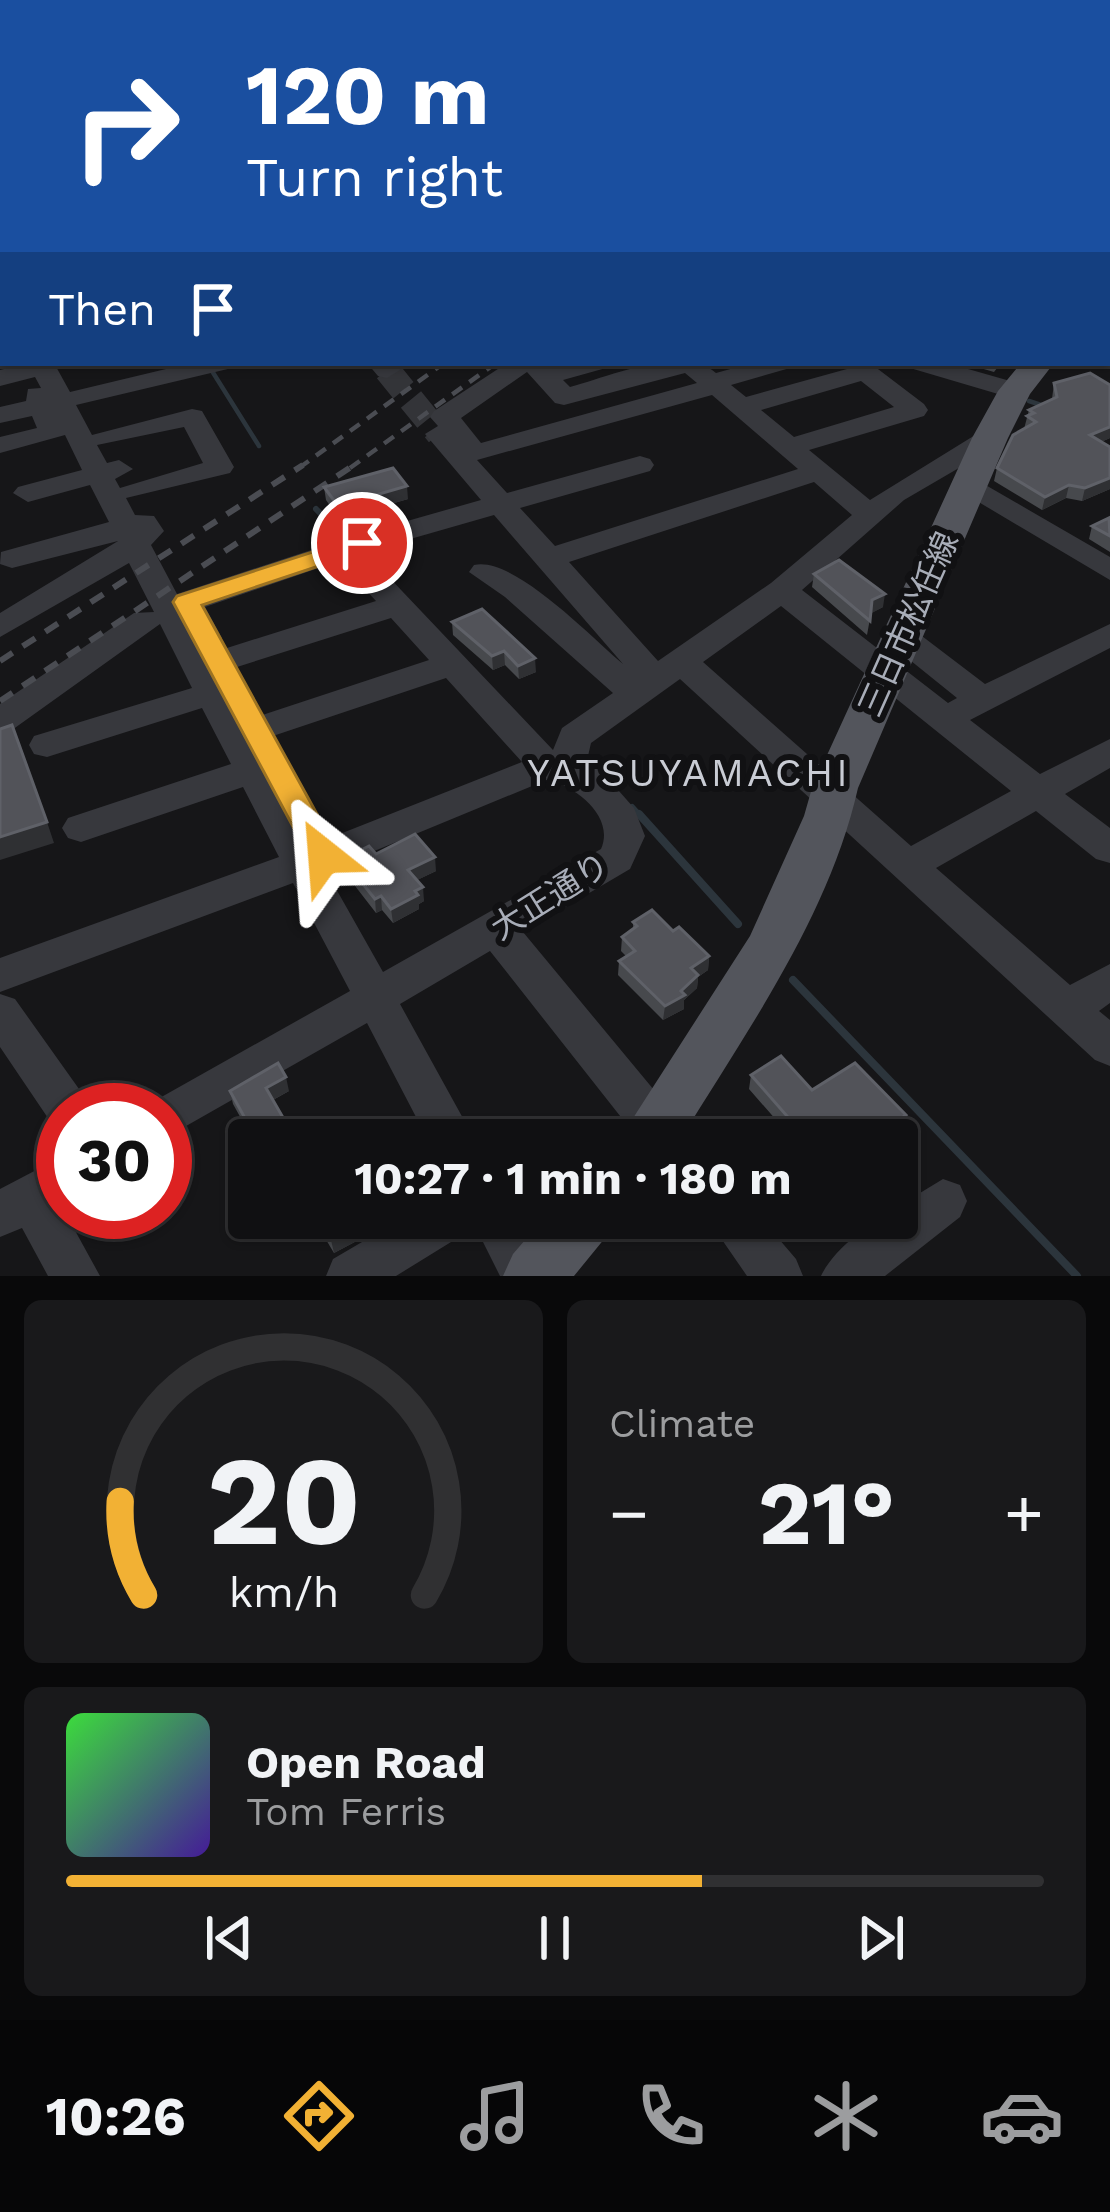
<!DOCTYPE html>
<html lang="en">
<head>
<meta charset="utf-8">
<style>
	:root { --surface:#101012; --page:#19191b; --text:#f1f3f6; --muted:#9c9d9f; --line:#303032; --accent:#f2b134 }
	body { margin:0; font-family:"Work Sans","Noto Sans JP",sans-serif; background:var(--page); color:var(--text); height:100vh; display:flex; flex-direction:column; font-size:45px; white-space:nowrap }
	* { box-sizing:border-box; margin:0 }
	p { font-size:39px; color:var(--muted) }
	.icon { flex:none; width:66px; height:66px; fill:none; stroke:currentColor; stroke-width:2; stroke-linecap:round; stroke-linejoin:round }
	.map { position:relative; height:1276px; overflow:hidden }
	.drawer { display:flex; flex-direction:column; gap:24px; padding:24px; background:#09090a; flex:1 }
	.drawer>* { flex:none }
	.hud { position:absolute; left:0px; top:0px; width:1110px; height:366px; box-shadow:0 3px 9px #0004,0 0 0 3px var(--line); background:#1a4fa0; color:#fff; overflow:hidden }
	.speed { position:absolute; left:36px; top:1083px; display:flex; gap:24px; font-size:60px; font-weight:700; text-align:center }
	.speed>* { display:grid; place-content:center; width:156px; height:156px; border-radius:50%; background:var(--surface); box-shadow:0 3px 9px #0004,0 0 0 3px var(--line); line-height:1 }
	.speed .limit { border:18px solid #d22; background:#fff; color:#111 }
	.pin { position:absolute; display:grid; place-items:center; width:102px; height:102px; color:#fff; margin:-51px; border:6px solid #fff; border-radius:50%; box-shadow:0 3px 12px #0007 }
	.me { position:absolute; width:132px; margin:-66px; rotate:332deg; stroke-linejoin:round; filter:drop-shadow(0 0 9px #0008) }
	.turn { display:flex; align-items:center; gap:42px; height:252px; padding:0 48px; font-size:54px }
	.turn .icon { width:156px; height:156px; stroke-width:2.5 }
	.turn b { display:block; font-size:84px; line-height:102px }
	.then { display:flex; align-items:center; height:114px; padding:0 48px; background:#0003; gap:24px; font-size:45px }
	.big { font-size:90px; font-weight:700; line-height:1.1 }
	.drawer .tile { flex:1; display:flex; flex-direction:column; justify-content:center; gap:18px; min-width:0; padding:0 42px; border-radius:18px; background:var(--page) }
	.drawer .dial { align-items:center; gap:0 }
	.dial svg { height:312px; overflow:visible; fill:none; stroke:var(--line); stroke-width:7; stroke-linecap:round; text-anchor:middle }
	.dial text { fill:var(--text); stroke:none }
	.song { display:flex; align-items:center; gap:36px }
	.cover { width:144px; height:144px; border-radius:18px; background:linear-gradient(135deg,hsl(120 70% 55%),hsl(260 70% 35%)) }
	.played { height:12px; border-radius:6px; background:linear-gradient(90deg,var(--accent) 65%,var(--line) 65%) }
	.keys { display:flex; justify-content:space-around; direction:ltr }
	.heat { display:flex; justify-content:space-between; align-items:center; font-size:66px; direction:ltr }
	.drawer .tiles { flex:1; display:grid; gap:24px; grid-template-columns:1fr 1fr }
	.tile:last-child { grid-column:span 2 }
	.trip { position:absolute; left:228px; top:1119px; width:690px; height:120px; border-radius:12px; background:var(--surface); box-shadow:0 3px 9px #0004,0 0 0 3px var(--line); font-weight:700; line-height:120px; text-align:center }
	.dock { display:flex; height:192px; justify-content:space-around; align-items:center; background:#060607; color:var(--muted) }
	.dock .icon { width:84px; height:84px }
	.dock .selected { color:var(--accent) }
	.dock b { font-size:54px; color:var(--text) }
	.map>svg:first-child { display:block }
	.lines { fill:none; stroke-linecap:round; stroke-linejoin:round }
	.stream-far3 { stroke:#2c353c; stroke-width:3 }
	.stream-far2 { stroke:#2c353c; stroke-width:4.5 }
	.stream-far1 { stroke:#2c353c; stroke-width:6 }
	.stream { stroke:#2c353c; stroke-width:8 }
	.minor-tunnel { stroke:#333438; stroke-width:26; stroke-dasharray:26 12; stroke-linecap:butt }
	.minor { fill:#37383d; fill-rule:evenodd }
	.major { fill:#53555c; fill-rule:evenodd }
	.rail-far2 { stroke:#4a4c52; stroke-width:3; stroke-dasharray:9 8; stroke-linecap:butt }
	.rail-far1 { stroke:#4a4c52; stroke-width:4.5; stroke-dasharray:12 9; stroke-linecap:butt }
	.rail { stroke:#4a4c52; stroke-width:6; stroke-dasharray:15 12; stroke-linecap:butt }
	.wall { fill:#47494d }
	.shaded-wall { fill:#2f3033 }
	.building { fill:#525359; stroke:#5f6168; stroke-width:3 }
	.route { fill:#f2b134; stroke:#9d7322; stroke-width:3 }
	.labels { text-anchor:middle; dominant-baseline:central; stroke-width:12; stroke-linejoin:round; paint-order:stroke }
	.street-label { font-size:33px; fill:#a8adb8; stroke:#111113 }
	.quarter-label { font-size:39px; letter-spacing:3px; fill:#c9ccd4; stroke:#111113 }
</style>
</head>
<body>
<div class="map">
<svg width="1110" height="1276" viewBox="0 0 1110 1276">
	<rect width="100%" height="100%" fill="#161618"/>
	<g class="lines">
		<!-- stream-far3 -->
		<path class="stream-far3" d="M 0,60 L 3,64"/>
		<!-- stream-far2 -->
		<path class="stream-far2" d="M 207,363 L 259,446
			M 1029,401 L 1044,406"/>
		<!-- stream-far1 -->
		<path class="stream-far1" d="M 316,509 L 348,542
			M 632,807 L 641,817"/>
		<!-- stream -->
		<path class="stream" d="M 639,814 L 738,924
			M 793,980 L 1077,1276"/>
		<!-- minor-tunnel -->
		<path class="minor-tunnel" d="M 387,370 L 439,434"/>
		<!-- minor -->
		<path class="minor" d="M 164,0 L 181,0 L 183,3 L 166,3 Z
			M 223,0 L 240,0 L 242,3 L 225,3 Z
			M 884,0 L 904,0 L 906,3 L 886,3 Z
			M 0,1 L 7,3 L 3,3 L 3,12 Z
			M 0,37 L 3,37 L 3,47 L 0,47 Z
			M 3,79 L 3,91 L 0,92 L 0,80 Z
			M 1107,87 L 1110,88 L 1110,100 L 1107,99 Z
			M 0,169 L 3,169 L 0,182 Z
			M 1107,184 L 1110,184 L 1110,197 L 1107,197 Z
			M 0,198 L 3,198 L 3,212 L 0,212 Z
			M 1110,211 L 1110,225 L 1107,226 L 1107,212 Z
			M 1107,238 L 1110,239 L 1110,253 L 1107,252 Z
			M 0,277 L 3,278 L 3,297 L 0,296 Z
			M 28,363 L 54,363 L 70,392 L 191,363 L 236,363 L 232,368 L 76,405 L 92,435 L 192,409 L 202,411 L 234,467 L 230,473 L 126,498 L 135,515 L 154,516 L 164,531 L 151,545 L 177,594 L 351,537 L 481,500 L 425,434 L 438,426 L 430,417 L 434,411 L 507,363 L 547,363 L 551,367 L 610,363 L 606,368 L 563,380 L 570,387 C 609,377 682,344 716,373 L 752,363 L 794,363 L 790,368 L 731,385 L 746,397 L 865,364 L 874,366 L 924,404 L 928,410 L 924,416 L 809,450 L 870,500 L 980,432 L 1000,432 L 1004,438 L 1000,444 L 904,500 L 802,590 L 948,703 L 957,698 L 890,644 L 886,637 L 890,630 L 914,630 L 985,684 L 1110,624 L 1110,648 L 970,720 L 1040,774 L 1110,739 L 1110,768 L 1065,794 L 1110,828 L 1110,863 L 1096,859 L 1036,811 L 936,868 L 1070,985 L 1110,964 L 1110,1003 L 1099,1011 L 1110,1020 L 1110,1066 L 1095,1060 L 680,679 L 591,743 L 588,756 L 634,808 L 645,836 L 630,869 L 523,932 L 683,1125 L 690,1140 L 639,1140 L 490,951 L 400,1004 L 475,1140 L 428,1140 L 367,1023 L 165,1138 L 165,1110 L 146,1110 L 149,1104 L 350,991 L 293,883 L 0,992 L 0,958 L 279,857 L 243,787 L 81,842 L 68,838 L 62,828 L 68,818 L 231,764 L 202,708 L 47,757 L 34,754 L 29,745 L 34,736 L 192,688 L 160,624 L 12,730 L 0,733 L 0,704 L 134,613 L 154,612 L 129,563 L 0,637 L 0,613 L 118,541 L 12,568 L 0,564 L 1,552 L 109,522 L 90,485 L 28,502 L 13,493 L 18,487 L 82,470 L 65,435 L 0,453 L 0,437 L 37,428 L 32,416 L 0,423 L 0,407 L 26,401 L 28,389 L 41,388 L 35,377 L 0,386 L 0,370 ZM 527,372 L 555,403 L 564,405 L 685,373 L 697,383 L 481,443 L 461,418 ZM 861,381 L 894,407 L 794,437 L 761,410 ZM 712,395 L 798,469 L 555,546 L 520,508 L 650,471 L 654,465 L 650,459 L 640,456 L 507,493 L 477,460 ZM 184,427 L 203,463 L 120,488 L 115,479 L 133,469 L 119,460 L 107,463 L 97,445 ZM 814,482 L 852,515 L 771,583 L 658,661 L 569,562 ZM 494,515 L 623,664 C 593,639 513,555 474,565 L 469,572 L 505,597 L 613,693 L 562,728 L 553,750 L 365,552 ZM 339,561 L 376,601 L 208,654 L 206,648 L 218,645 L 222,638 L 205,607 ZM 781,606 L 1011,791 L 911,846 L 703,662 ZM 391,618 L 429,660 L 244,721 L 218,673 ZM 446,678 L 522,762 L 312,845 L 255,742 ZM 549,779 C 577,788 615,817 601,849 L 383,972 L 326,871 Z
			M 367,363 L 395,363 L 400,370 L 387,378 L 378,376 Z
			M 906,363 L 947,363 L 1024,385 L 1028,391 L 1015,399 L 910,368 Z
			M 970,476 L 1110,557 L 1110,580 L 960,491 L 955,485 Z
			M 0,994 L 15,999 L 84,1096 L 91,1110 L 63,1110 L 63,1128 L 52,1124 L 0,1047 Z
			M 63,1156 L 61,1205 L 100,1276 L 48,1276 L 22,1228 L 0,1237 L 0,1189 Z
			M 943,1179 L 960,1185 L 967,1201 L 960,1217 L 885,1276 L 821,1276 C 832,1252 870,1218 897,1218 L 897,1207 Z
			M 403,1218 L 521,1218 L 552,1276 L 500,1276 L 471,1218 L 464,1234 L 396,1276 L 326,1276 L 333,1259 Z
			M 707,1218 L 761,1218 L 796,1259 L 803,1276 L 747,1276 Z"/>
		<!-- major -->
		<path class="major" d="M 1107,300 L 1110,300 L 1107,320 Z
			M 1021,363 L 1054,363 L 1030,394 L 1008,438 L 858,788 C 829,916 748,1029 680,1140 L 619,1140 L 750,936 L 804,816 L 812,788 L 972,438 L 998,391 Z
			M 544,1218 L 614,1218 L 605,1238 L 574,1276 L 503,1276 L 513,1254 Z"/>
		<!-- rail-far2 -->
		<path class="rail-far2" d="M 913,3 L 917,0
			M 950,3 L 954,0"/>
		<!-- rail-far1 -->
		<path class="rail-far1" d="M 299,468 L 444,363
			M 350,468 L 496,363"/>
		<!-- rail -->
		<path class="rail" d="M 0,661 L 303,465
			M 0,701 L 354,465"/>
	</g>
	<!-- wall -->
	<path class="wall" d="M 963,363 L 1001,363 L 994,372 Z
		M 1054,383 L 1110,385 L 1110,438 L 1101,442 L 1110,447 L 1110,489 L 1082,501 L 1066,498 L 1042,510 L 994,481 L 997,468 L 1024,429 L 1029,410 L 1052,399 Z
		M 324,487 L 408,499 L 339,519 L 326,500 Z
		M 1110,519 L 1110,552 L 1089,539 L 1092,526 Z
		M 814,574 L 883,607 L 871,613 L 867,635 L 812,587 Z
		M 482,609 L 536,672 L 519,679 L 505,665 L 493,670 L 453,635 L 452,622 Z
		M 376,854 L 436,871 L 417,880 L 424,901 L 419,904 L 419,909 L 393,923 L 382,910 L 376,913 L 345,873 L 343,859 Z
		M 633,922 L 673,931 L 709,956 L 708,970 L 698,977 L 697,988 L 684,1000 L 684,1009 L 663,1020 L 618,975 L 619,961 L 626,956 L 621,951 L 622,937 L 633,929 Z
		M 751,1075 L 812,1090 L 902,1129 L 886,1140 L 764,1140 L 784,1129 L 749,1089 Z
		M 230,1091 L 289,1091 L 273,1100 L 293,1135 L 323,1140 L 253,1140 L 233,1104 Z
		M 313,1218 L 400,1218 L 334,1253 Z"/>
	<!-- shaded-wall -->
	<path class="shaded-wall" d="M 1110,427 L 1110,438 L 1087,448 L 1090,435 Z
		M 1110,478 L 1110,489 L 1082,501 L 1085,488 Z
		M 1069,485 L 1066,498 L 1042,510 L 1045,497 Z
		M 407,486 L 408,499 L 339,519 L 338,506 Z
		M 885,594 L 883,607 L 870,614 L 872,600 Z
		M 504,651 L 505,665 L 493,670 L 492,656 Z
		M 535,658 L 536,672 L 519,679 L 518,666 Z
		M 47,822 L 54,843 L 0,860 L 0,837 Z
		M 435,857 L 436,871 L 409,884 L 408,870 Z
		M 423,887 L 424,901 L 419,904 L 419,909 L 393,923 L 391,909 Z
		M 381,896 L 382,910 L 376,913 L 375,899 Z
		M 709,956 L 708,970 L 698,977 L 697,988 L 684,1000 L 684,1009 L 663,1020 L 665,1006 L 681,991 L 691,968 Z
		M 286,1077 L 289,1091 L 269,1102 L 266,1088 Z
		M 906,1115 L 902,1129 L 886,1140 L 869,1140 Z
		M 373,1218 L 400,1218 L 334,1253 L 331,1240 Z"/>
	<!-- building -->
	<path class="building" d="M 0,88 L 3,88 L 3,113 L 0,109 Z
		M 1107,98 L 1110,100 L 1110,147 L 1107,148 Z
		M 1090,373 L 1110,385 L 1110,427 L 1090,435 L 1110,447 L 1110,478 L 1085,488 L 1069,485 L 1045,497 L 997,468 L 1013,435 L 1036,422 L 1027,416 L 1034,413 L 1029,410 L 1057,397 L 1054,383 Z
		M 393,468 L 407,486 L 338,506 L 324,487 Z
		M 1109,518 L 1110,536 L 1092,526 Z
		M 839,560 L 885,594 L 872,600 L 870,621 L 814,574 Z
		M 482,609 L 535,658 L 518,666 L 504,651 L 492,656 L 452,622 Z
		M 12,725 L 47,822 L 0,837 L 0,729 Z
		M 415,834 L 435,857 L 408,870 L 423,887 L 415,891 L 418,895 L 391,909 L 381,896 L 375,899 L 343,859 L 369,846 L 376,854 Z
		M 652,910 L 673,931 L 679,927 L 709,956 L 691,968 L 698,975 L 681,991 L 685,995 L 665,1006 L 619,961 L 635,951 L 622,937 L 637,926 L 633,922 Z
		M 781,1056 L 812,1090 L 855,1063 L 906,1115 L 869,1140 L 764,1140 L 794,1124 L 751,1075 Z
		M 278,1063 L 286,1077 L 266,1088 L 293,1135 L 313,1124 L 323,1140 L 257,1140 L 230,1091 Z
		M 318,1218 L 373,1218 L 331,1240 Z"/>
	<!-- route -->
	<path class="route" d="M 362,536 L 374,543 L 370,549 L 202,605 L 340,856 L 336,864 L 313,864 L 173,602 L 177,596 Z"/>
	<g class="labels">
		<!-- street labels -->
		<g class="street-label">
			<text transform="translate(908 624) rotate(-66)">三日市松任線</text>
			<text transform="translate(550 896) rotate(-32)">大正通り</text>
		</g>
		<!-- quarter labels -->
		<g class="quarter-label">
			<text x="689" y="772">YATSUYAMACHI</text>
		</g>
	</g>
</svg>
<div class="speed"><div class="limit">30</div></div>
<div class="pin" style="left:362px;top:543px;background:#d93025"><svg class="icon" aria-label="arrive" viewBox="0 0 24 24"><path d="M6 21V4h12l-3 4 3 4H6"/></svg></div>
<svg class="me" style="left:324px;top:856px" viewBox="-20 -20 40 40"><path d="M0-17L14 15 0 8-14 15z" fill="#f2b134" stroke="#fff" stroke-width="4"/></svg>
<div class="trip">10:27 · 1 min · 180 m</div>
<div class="hud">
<div class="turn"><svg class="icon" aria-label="right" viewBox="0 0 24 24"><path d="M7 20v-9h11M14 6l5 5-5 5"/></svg><div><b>120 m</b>Turn right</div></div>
<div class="then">Then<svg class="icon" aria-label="arrive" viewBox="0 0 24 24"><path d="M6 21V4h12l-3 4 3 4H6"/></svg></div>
</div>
</div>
<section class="drawer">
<div class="tiles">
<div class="tile dial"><svg viewBox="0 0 100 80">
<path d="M14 69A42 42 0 1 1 86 69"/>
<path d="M14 69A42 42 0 0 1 8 45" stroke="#f2b134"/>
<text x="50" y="56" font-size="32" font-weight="700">20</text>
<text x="50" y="72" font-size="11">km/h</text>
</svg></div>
<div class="tile"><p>Climate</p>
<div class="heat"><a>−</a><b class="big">21°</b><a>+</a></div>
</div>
<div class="tile">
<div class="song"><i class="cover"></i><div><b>Open Road</b><p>Tom Ferris</p></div></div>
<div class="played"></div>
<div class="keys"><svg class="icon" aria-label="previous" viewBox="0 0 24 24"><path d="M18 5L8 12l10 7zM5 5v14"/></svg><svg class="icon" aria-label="pause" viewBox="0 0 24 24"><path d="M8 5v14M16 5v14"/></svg><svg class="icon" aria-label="next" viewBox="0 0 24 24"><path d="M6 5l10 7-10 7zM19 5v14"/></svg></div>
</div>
</div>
</section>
<nav class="dock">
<b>10:26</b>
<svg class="icon selected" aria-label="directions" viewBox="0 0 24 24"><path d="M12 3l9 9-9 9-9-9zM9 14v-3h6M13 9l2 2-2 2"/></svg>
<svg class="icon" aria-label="music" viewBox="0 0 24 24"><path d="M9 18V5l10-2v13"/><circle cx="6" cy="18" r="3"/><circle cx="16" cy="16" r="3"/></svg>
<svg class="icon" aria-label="phone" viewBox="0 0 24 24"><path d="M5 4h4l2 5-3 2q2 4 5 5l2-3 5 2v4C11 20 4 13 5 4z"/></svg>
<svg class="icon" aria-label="climate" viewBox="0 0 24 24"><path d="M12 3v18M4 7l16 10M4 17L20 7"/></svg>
<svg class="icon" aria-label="car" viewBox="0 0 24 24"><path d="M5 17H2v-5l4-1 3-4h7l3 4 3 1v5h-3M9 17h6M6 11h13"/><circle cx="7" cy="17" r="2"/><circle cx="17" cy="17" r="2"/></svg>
</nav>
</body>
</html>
